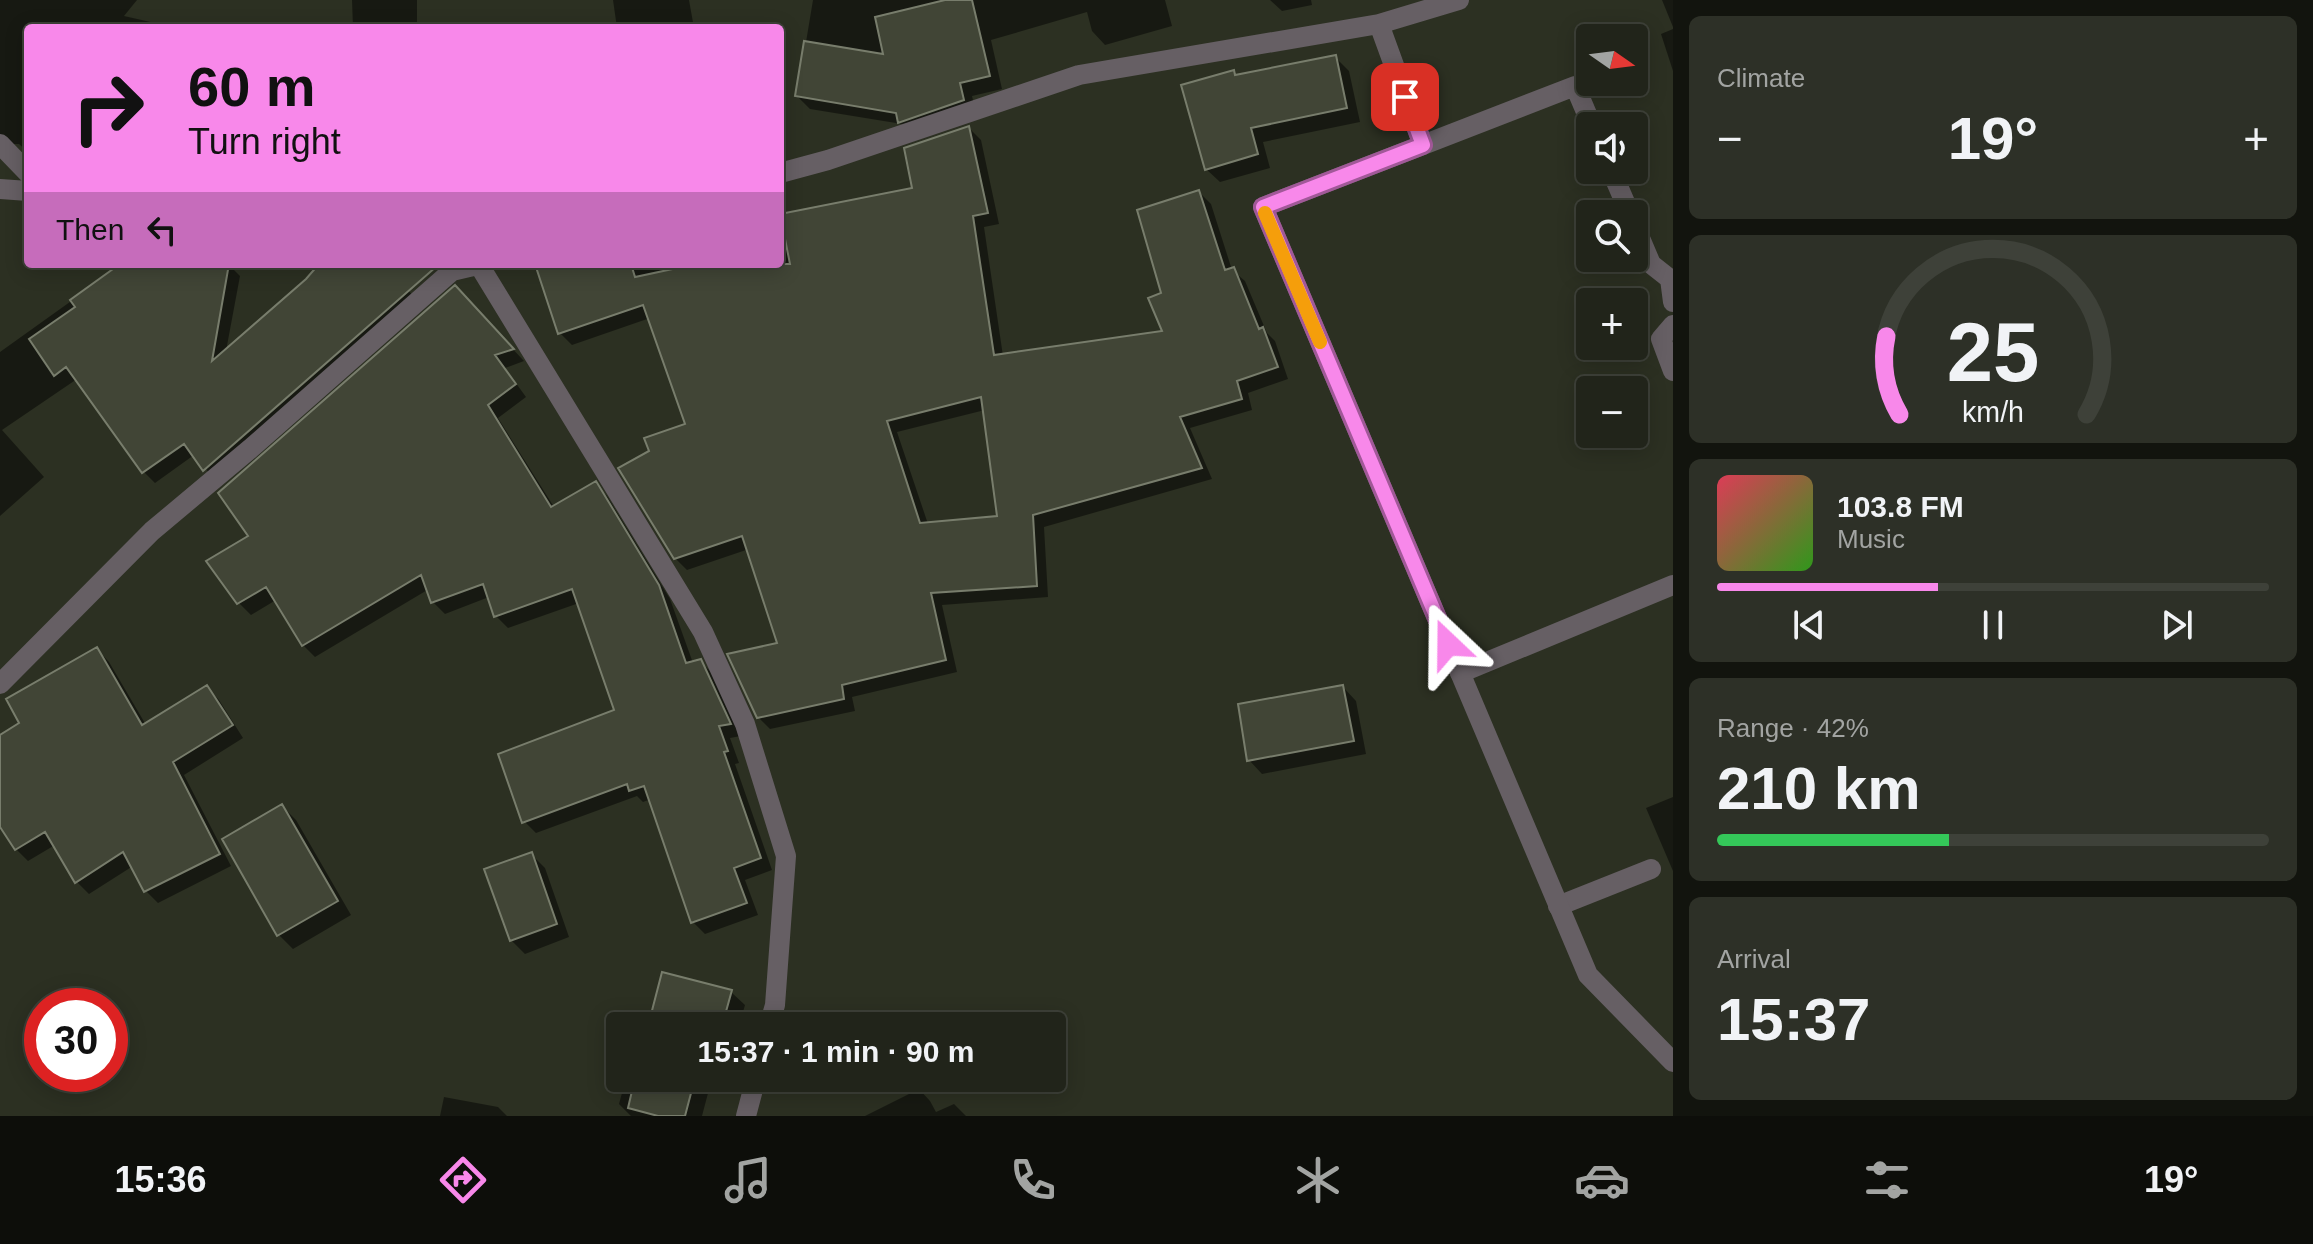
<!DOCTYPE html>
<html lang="en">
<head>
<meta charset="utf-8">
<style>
	:root { --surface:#21241a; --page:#2d3027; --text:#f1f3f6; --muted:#a2a4a2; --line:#3e4139; --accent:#f888ea }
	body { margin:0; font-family:Helvetica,sans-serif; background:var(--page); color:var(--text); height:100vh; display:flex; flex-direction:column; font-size:30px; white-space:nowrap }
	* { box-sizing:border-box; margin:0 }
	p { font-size:26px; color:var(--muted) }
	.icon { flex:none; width:44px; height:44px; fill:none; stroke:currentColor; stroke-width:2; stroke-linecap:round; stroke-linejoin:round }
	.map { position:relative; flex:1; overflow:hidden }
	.side { display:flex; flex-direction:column; gap:16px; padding:16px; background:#12140e; width:640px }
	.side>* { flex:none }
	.banner { position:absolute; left:24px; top:24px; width:760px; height:244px; border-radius:8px; box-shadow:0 4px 20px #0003,0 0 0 2px var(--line); background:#f888ea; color:#111; overflow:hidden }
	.needle { width:52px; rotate:104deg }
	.tools { position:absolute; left:1576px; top:24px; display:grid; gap:16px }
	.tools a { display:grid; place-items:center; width:72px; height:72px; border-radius:8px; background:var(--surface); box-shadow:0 4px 20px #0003,0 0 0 2px var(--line); font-size:40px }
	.speed { position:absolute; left:24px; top:988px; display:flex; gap:16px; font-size:40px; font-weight:700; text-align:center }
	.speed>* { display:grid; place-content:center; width:104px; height:104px; border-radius:50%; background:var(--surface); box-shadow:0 4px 20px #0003,0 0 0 2px var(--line); line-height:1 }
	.speed .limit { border:12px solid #d22; background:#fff; color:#111 }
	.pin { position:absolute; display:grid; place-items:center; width:68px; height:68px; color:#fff; margin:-34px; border-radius:16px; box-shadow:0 4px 12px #0006 }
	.me { position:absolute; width:88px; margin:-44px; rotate:337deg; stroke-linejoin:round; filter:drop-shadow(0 0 6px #0008) }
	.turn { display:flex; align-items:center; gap:28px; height:168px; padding:0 32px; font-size:36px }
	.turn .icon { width:104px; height:104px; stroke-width:2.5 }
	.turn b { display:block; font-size:56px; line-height:68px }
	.then { display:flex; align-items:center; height:76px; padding:0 32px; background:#0003; gap:16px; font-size:30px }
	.big { font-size:60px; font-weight:800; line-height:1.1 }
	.side .tile { flex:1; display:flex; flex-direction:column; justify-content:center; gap:12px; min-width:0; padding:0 28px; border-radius:12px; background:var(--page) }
	.side .dial { align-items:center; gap:0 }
	.dial svg { height:208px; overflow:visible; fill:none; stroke:var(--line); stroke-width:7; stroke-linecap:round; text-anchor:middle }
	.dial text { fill:var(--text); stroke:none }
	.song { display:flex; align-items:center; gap:24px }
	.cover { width:96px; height:96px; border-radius:12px; background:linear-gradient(135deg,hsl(350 70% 55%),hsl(110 70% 35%)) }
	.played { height:8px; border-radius:4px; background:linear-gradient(90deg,var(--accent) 40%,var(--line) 40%) }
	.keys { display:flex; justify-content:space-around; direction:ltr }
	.heat { display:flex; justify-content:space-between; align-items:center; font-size:44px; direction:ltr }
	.charge { height:12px; border-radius:6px; background:linear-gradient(90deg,#34c759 42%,var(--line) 0) }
	.trip { position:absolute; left:606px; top:1012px; width:460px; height:80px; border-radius:8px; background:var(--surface); box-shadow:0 4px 20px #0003,0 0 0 2px var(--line); font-weight:800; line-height:80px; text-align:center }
	.tabs { display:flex; height:128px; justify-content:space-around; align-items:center; background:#0d0e0a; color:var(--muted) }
	.tabs .icon { width:56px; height:56px }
	.tabs .active { color:var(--accent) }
	.tabs b { font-size:36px; color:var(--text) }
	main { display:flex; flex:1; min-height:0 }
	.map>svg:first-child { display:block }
	.shadow { fill:#0007; fill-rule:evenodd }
	.building { fill:#414536; stroke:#787d6c; stroke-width:2; fill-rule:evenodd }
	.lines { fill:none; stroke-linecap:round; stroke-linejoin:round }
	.lane { stroke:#665f64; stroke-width:20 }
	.street { stroke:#665f64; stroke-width:20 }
	.route-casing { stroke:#a15898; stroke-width:20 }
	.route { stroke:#f888ea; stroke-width:14 }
	.slow { stroke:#f59e0b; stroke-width:14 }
</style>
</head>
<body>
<main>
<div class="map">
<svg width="1673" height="1116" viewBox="0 0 1673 1116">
	<rect width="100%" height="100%" fill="#2c3022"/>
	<!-- shadow -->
	<path class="shadow" d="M 0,0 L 137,0 L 124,16 L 177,28 L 28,28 L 28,152 L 19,144 L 10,144 L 0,155 Z
		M 352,0 L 417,0 L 417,28 L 353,28 Z
		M 613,0 L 689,0 L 694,28 L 617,28 Z
		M 813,0 L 1165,0 L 1172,26 L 1105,45 L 1092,31 L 1087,12 L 991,40 L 1002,89 L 972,96 L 976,113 L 902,124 L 810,109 L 797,96 Z
		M 1270,0 L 1311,0 L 1312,5 L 1282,11 Z
		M 1662,0 L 1673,0 L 1673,27 Z
		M 1673,29 L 1673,71 L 1661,34 Z
		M 1335,57 L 1349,71 L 1360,122 L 1263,142 L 1270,168 L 1220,182 L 1206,169 L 1233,73 L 1238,77 Z
		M 969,128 L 981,140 L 999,224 L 984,227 L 1003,356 L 1165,333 L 1164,294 L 1199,192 L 1211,204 L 1232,270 L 1245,281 L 1267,333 L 1275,341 L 1288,379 L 1248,393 L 1252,410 L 1190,428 L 1212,479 L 1044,527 L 1048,597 L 942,605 L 957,672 L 852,697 L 855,711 L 770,729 L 758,717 L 780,645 L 749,549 L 687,570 L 675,558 L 651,452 L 688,425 L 650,318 L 572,345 L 560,333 L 537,264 L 780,264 L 780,216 L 915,189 ZM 985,410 L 1000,518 L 928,524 L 897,432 Z
		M 123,264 L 228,264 L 240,276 L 226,351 L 405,287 L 420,303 L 216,481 L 194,455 L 155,483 L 144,472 L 77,379 L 2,430 L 44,477 L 0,516 L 0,352 Z
		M 467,300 L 524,361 L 505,368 L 526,397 L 498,418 L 554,507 L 595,484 L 607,496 L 670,599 L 693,663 L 701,662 L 713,674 L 741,736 L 730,738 L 739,763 L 735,764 L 772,870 L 745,880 L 758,915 L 705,934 L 693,922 L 651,799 L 643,802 L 637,796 L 536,833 L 524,821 L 616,711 L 579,603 L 508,628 L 496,616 L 489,597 L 445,614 L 433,602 L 429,589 L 315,657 L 303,645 L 276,600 L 251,615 L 239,603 L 209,562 L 251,536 Z
		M 97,649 L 109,662 L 146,725 L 207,687 L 219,700 L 243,738 L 184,775 L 231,866 L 158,903 L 146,891 L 133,866 L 89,894 L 76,881 L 55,845 L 28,861 L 16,849 L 0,823 L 0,737 L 22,724 Z
		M 1343,687 L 1356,701 L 1366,754 L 1262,774 L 1249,760 Z
		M 1673,797 L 1673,871 L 1646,808 Z
		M 282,806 L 296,820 L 351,915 L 293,949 L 279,935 Z
		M 531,854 L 545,868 L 569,937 L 525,954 L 511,940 Z
		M 731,992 L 745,1005 L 739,1026 L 650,1026 Z
		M 626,1078 L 712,1078 L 702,1116 L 631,1116 L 619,1104 Z
		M 919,1089 L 930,1101 L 936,1112 L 954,1104 L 966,1116 L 865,1116 Z
		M 444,1097 L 498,1107 L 507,1116 L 440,1116 Z"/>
	<!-- building -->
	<path class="building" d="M 945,0 L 972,0 L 990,76 L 960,83 L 964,100 L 898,123 L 896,113 L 795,96 L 804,41 L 883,54 L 875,17 Z
		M 1336,55 L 1347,108 L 1251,128 L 1258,154 L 1205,170 L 1181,85 L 1234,70 L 1235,75 Z
		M 969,126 L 988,213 L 973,216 L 994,355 L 1162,331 L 1148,298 L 1161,293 L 1137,210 L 1199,190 L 1225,270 L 1234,267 L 1259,329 L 1263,327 L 1278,367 L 1237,381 L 1242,399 L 1180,417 L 1202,468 L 1033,515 L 1037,586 L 931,593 L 946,660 L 842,685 L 844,699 L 757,718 L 727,654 L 777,643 L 742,536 L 674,559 L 618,468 L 649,451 L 644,438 L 685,424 L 643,305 L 558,334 L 535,264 L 631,264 L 635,277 L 696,264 L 790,264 L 780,214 L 912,188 L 904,148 ZM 981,397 L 997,516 L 920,523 L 887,421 Z
		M 120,264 L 229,264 L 212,361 L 306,279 L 319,264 L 435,264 L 437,266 L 203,471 L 184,444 L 142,473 L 66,367 L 54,376 L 29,339 L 75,307 L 70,300 Z
		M 455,285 L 514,349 L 495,355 L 516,384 L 488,405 L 551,507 L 596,481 L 659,585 L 686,663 L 701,659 L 731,724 L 719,726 L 728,751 L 724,752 L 761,858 L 734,868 L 747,903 L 691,923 L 644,786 L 629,791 L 627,784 L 522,823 L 498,754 L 614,710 L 572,589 L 494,617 L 483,584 L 431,603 L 421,575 L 302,646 L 266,587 L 237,604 L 206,561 L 248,536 L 218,493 Z
		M 97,647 L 142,725 L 207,685 L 233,725 L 173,762 L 220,854 L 144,892 L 123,852 L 75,883 L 45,832 L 15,850 L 0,827 L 0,735 L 19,723 L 6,699 Z
		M 1343,685 L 1354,741 L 1247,761 L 1238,704 Z
		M 282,804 L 338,901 L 277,936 L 222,839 Z
		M 532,852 L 557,924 L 510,941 L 484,869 Z
		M 662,972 L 732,990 L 722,1026 L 648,1026 Z
		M 635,1078 L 695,1078 L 685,1116 L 658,1116 L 628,1108 Z"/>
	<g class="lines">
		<!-- lane -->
		<path class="lane" d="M 1460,673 L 1673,585
			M 1558,906 L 1651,869"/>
		<!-- street -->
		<path class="street" d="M 1379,24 L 1423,145
			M 1592,126 L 1575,86 L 1263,207 L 1588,975 L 1673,1062
			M 0,144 L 28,173
			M 1611,170 L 1630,214
			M 780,173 L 828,160 L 1079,75 L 1379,24 L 1459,0
			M 0,189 L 28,191
			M 1634,224 L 1651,264 L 1670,279 L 1673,302
			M 479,265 L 703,632 L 745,724 L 786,856 L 775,1005 L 769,1026
			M 1673,325 L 1661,339 L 1673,371
			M 0,684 L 152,531 L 250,449 L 452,271 L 482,264
			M 746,1116 L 756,1078"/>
	</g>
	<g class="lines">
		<defs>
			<path id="route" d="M 1405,97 L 1423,145 L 1263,207 L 1448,644"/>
		</defs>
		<!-- route casing -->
		<use href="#route" class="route-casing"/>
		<!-- route -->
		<use href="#route" class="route"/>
		<!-- slow -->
		<path class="slow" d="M 1265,213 L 1320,342"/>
	</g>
</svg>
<div class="tools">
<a><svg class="needle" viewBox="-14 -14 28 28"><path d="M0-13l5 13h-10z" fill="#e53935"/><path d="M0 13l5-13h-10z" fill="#a2a4a2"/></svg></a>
<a><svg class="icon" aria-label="sound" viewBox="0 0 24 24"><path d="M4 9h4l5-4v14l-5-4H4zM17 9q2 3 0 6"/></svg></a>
<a><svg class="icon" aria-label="search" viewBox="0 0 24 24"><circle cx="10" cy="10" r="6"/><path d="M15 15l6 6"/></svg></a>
<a>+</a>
<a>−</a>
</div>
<div class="speed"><div class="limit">30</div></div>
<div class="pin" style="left:1405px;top:97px;background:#d93025"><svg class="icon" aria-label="arrive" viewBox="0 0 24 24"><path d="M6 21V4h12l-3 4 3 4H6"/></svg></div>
<svg class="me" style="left:1448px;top:644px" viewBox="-20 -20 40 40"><path d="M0-17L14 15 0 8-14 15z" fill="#f888ea" stroke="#fff" stroke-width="4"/></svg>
<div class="trip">15:37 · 1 min · 90 m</div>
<div class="banner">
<div class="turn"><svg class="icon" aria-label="right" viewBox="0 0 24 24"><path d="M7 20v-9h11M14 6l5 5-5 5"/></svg><div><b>60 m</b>Turn right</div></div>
<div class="then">Then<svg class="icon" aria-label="left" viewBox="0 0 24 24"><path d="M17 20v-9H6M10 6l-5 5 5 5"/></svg></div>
</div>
</div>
<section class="side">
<div class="tile"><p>Climate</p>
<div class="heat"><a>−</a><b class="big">19°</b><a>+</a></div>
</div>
<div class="tile dial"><svg viewBox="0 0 100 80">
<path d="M14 69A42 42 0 1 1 86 69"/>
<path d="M14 69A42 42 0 0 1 9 39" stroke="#f888ea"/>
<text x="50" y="56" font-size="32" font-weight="700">25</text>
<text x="50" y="72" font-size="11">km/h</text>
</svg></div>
<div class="tile">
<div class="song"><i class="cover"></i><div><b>103.8 FM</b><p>Music</p></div></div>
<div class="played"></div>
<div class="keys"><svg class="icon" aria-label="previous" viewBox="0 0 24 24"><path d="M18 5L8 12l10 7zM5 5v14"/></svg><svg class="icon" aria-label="pause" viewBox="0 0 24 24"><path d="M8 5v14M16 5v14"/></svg><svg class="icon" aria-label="next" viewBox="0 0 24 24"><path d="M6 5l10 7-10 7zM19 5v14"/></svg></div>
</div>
<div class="tile"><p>Range · 42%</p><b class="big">210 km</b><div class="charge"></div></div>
<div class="tile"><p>Arrival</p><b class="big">15:37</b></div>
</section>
</main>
<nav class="tabs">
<b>15:36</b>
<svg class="icon active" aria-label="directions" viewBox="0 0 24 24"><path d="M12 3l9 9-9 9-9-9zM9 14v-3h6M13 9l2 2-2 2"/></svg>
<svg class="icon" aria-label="music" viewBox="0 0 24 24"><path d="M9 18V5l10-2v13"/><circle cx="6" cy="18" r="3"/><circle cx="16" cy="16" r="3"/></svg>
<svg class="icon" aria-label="phone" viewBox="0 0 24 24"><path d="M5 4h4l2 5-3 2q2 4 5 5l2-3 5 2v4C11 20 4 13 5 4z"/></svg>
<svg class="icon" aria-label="climate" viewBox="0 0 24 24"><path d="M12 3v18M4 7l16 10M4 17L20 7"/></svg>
<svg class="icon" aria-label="car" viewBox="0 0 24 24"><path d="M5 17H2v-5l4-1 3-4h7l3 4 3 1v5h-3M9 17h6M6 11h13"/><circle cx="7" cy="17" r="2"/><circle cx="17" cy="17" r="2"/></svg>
<svg class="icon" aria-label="filters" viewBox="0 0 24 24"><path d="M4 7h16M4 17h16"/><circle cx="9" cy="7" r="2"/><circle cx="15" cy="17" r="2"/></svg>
<b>19°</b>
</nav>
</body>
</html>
